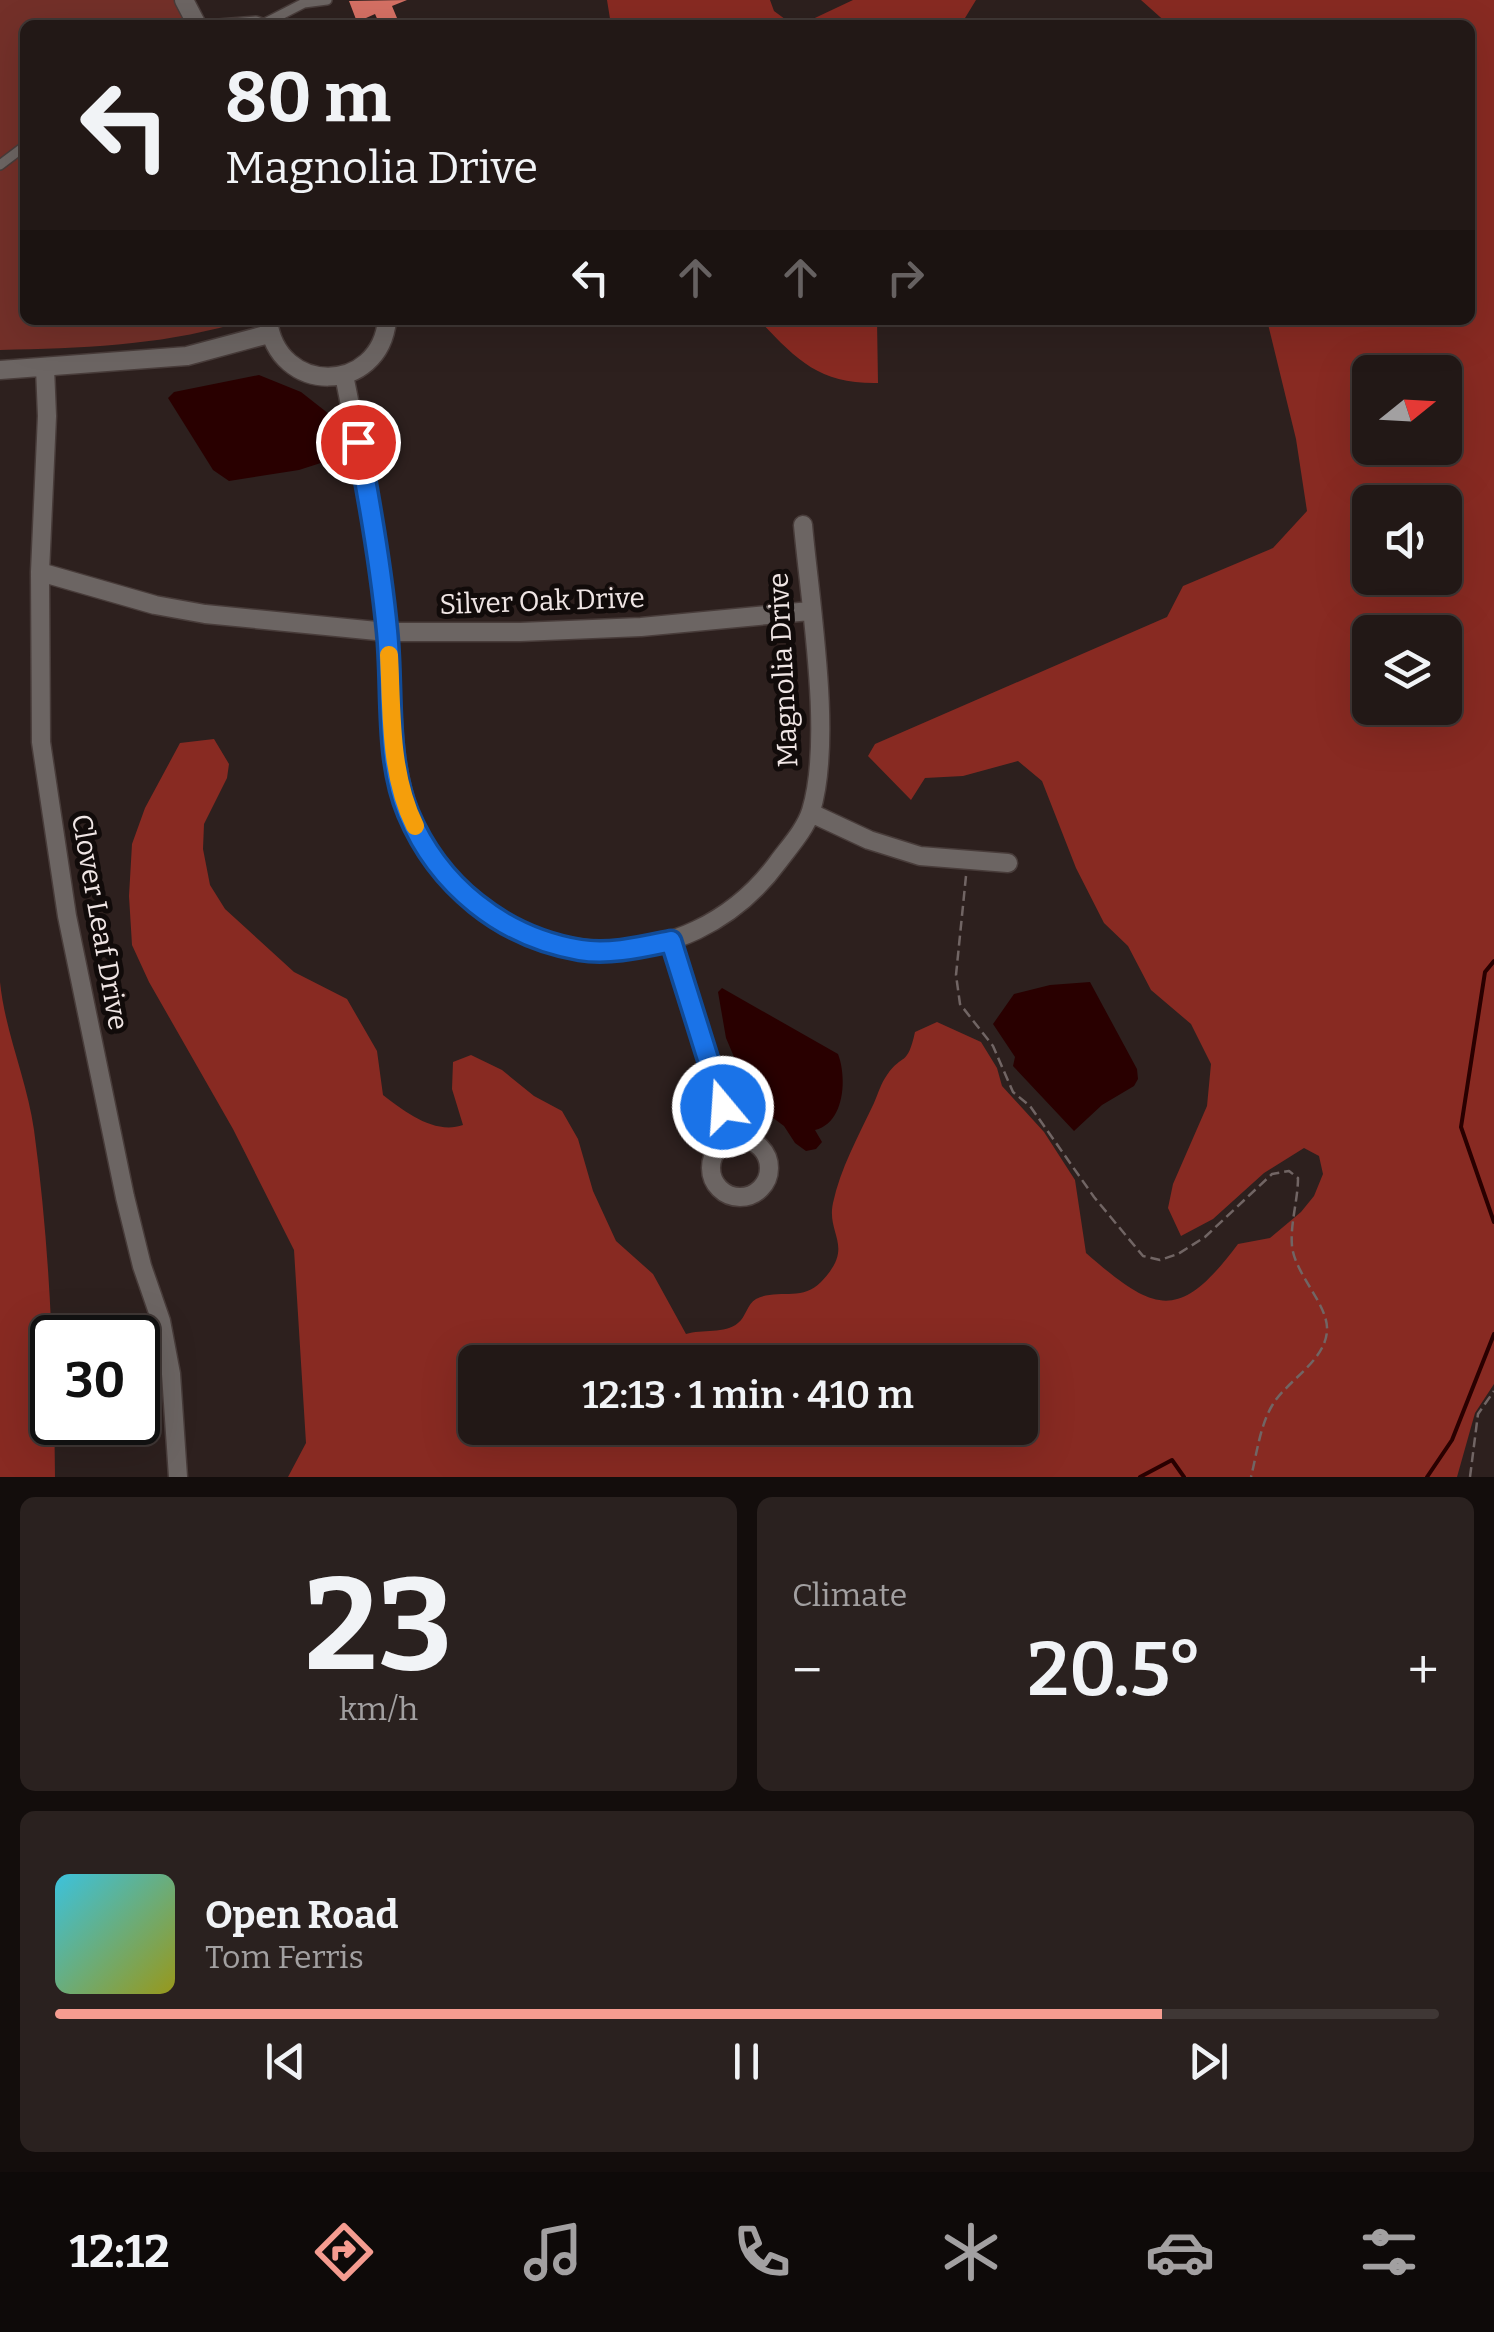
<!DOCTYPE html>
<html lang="en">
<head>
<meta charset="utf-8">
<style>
	:root { --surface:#221816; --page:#2a211f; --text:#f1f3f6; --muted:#a2a0a1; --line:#3f3735; --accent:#f59c90 }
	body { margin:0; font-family:Bitter,serif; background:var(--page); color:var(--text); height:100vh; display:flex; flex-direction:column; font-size:38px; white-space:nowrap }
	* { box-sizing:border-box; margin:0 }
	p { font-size:32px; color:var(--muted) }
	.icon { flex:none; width:55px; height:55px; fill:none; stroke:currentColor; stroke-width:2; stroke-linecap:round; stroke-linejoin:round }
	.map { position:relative; height:1477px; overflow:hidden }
	.sheet { display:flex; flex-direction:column; gap:20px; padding:20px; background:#130d0c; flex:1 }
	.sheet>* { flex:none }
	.hud { position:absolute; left:20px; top:20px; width:1455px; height:305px; border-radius:15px; box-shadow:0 10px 40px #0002,0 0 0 2px var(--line); background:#221816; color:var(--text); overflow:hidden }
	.needle { width:65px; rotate:72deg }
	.tools { position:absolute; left:1352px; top:355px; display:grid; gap:20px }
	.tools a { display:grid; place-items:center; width:110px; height:110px; border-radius:15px; background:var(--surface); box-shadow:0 10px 40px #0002,0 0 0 2px var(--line); font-size:50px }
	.speed { position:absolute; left:30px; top:1315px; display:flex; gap:20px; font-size:50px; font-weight:700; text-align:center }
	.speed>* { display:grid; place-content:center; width:130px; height:130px; border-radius:50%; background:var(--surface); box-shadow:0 10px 40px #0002,0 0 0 2px var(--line); line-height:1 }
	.speed .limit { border:5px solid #111; border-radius:15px; background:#fff; color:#111 }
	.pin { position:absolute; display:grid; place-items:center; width:85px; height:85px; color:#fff; margin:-42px; border:5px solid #fff; border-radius:50%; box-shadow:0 2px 10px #0007 }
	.me { position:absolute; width:110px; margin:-55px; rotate:342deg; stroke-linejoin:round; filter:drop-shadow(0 0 8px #0008) }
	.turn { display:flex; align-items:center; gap:35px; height:210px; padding:0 40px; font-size:45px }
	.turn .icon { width:130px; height:130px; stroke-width:2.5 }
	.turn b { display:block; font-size:70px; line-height:85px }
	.lanes { display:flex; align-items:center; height:95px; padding:0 40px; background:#0003; justify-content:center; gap:50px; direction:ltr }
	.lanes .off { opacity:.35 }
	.big { font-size:75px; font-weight:600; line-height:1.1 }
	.sheet .card { flex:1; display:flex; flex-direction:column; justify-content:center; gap:15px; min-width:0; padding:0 35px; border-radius:15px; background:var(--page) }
	.sheet .dial { align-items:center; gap:0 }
	.dial b { font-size:130px; line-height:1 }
	.song { display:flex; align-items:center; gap:30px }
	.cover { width:120px; height:120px; border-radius:15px; background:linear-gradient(135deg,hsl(190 70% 55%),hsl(60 70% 35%)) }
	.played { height:10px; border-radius:5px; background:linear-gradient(90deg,var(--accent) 80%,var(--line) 80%) }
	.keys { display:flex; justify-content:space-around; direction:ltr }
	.heat { display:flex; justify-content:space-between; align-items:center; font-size:55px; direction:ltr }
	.sheet .tiles { flex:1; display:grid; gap:20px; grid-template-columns:1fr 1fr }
	.card:last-child { grid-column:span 2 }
	.trip { position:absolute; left:458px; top:1345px; width:580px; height:100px; border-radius:15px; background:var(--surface); box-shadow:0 10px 40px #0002,0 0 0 2px var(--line); font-weight:600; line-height:100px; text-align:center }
	.dock { display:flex; height:160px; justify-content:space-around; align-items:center; background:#0e0a09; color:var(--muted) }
	.dock .icon { width:70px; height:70px }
	.dock .selected { color:var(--accent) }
	.dock b { font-size:45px; color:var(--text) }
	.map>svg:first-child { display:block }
	.green { fill:#733029 }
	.forest { fill:#882a22; fill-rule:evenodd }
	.water { fill:#290000 }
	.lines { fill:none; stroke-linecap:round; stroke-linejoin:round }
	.stream { stroke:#290000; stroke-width:4 }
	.building { fill:#d57064 }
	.service-casing { stroke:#483c3a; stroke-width:12 }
	.minor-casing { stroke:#483c3a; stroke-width:21 }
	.path { stroke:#716564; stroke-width:2.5; stroke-dasharray:10 5; stroke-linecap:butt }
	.service { stroke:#6c6563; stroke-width:9 }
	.minor { stroke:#6c6563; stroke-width:18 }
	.route-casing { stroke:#114b97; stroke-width:25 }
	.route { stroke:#1a73e8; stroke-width:18 }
	.slow { stroke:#f59e0b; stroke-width:18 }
	.labels { text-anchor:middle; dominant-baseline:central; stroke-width:10; stroke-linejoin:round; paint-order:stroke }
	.street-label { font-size:28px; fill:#f0e6e5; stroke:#110b0a }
</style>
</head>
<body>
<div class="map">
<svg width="1494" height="1477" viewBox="0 0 1494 1477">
	<rect width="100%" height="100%" fill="#2d201e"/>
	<!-- green -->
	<path class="green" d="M 0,0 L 176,0 L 189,25 L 25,25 L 25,320 L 237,320 L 234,324 C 155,346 82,348 0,350 Z"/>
	<!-- forest -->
	<path class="forest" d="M 607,0 L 770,0 L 774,11 L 793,25 L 729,25 L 726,22 L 717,25 L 611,25 Z
		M 853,0 L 976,0 L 965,18 L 912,25 L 800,25 Z
		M 1141,0 L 1494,0 L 1494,1384 L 1475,1413 L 1457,1477 L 288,1477 L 306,1443 L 294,1250 L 233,1129 L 149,982 L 132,945 L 129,896 L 132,844 L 145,808 L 180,743 L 214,739 L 229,764 L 227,778 L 204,824 L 203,849 L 210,885 L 225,909 L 294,972 L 347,999 L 377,1051 L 383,1095 C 405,1112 435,1135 463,1125 L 452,1089 L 453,1062 L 471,1055 L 502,1070 L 534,1096 L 562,1111 L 578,1139 L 593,1191 L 616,1241 L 653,1274 L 686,1334 C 702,1329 725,1334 738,1323 C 746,1317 747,1304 756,1299 C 778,1288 802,1302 821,1282 C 856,1246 826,1235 833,1203 C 840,1169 859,1135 874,1103 C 878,1094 881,1083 887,1075 C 903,1052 907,1068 915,1032 L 937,1022 L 981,1042 L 997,1068 L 1002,1086 L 1044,1132 L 1075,1180 L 1086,1253 C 1155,1313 1179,1323 1238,1244 L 1270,1238 L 1301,1212 L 1314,1196 L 1323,1174 L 1319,1156 L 1304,1148 L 1264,1173 L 1213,1219 L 1181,1236 L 1168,1208 L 1173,1184 L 1207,1106 L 1211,1064 L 1191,1024 L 1151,990 L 1128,946 L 1104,923 L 1076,868 L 1042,781 L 1018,761 L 963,776 L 925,778 L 911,800 L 868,756 L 875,744 L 1167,617 L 1183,586 L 1273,548 L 1307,511 L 1296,439 L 1267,320 L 1470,320 L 1470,25 L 1169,25 ZM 1445,372 L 1445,448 L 1370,448 L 1370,372 ZM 1445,502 L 1445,578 L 1370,578 L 1370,502 ZM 1445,632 L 1445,708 L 1370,708 L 1370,632 ZM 1020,1362 L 1020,1428 L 475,1428 L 475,1362 Z
		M 759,320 L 877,320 L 878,383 C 819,384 797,360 759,320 Z
		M 0,982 C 5,1032 27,1080 34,1130 C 50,1247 54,1363 55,1477 L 0,1477 Z"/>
	<!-- water -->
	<path class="water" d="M 259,375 L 301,392 L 329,414 L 335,442 L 333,459 L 299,470 L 229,481 L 213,470 L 168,398 L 174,392 Z
		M 1090,982 L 1137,1069 L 1138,1079 L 1134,1086 L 1102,1105 L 1074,1131 L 1013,1066 L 1015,1057 L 993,1024 L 1014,994 L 1050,985 Z
		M 722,988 L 838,1054 C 847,1077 845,1123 815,1130 L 822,1142 L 816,1149 L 806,1151 L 795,1143 L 784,1126 L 754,1104 L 726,1038 L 718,992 Z"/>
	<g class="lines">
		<!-- stream -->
		<path class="stream" d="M 1494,961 L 1485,972 L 1461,1127 L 1494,1222
			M 1140,1477 L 1172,1460 L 1184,1477
			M 1427,1477 L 1452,1440 L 1494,1334"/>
	</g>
	<!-- building -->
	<path class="building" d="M 407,0 L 392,6 L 397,18 L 380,25 L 375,14 L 357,22 L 349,1 Z"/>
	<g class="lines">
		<defs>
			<path id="service" d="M 265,23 L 304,3 L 327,0
				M 207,25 L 256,21 L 268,25
				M 0,165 L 25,146"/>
			<path id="minor" d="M 184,0 L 197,25
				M 268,320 C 277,396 380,395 387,320
				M 45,368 L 47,416 L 40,572 L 41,742 L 67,916 L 125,1197 L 142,1266 L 161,1321 L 171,1374 L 178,1477
				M 0,370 L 187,356 L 269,334
				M 344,375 C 361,459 377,543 387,628 C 395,703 385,783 427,849 C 508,978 688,985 778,862 C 789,847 805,830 811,811 C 833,739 810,603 803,525
				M 40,572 L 155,605 L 205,614 L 387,632 L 520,632 L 641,627 L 810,611
				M 811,813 L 869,840 L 920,856 L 1008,863
				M 671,941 L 734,1140
				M711 1168a29 29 0 1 1 58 0a29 29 0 1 1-58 0Z"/>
		</defs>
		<!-- service casing -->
		<use href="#service" class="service-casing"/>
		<!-- minor casing -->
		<use href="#minor" class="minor-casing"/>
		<!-- path -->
		<path class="path" d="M 966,876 L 956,975 L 960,1004 L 993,1046 L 1013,1092 L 1030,1106 L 1094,1197 L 1143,1256 L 1160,1260 L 1178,1254 L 1205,1237 L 1272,1174 L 1289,1171 L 1298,1178 C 1298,1200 1290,1224 1292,1246 C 1295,1275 1329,1305 1327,1331 C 1325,1361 1288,1380 1273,1404 C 1260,1425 1257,1453 1251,1477
			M 1470,1477 L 1478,1414 L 1494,1391"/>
		<!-- service -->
		<use href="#service" class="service"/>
		<!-- minor -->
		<use href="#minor" class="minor"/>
	</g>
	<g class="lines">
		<defs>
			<path id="route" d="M 358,442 C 370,504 381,567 387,631 C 393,690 385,758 408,813 C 438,885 502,937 580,950 C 609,955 642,947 671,941 L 723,1107"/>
		</defs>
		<!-- route casing -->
		<use href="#route" class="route-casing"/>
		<!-- route -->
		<use href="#route" class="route"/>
		<!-- slow -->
		<path class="slow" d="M 389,655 C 392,711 389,774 415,826"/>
	</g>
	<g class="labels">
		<!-- street labels -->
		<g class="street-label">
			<text transform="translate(542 601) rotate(-2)">Silver Oak Drive</text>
			<text transform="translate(783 670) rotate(-93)">Magnolia Drive</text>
			<text transform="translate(100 922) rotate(80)">Clover Leaf Drive</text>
		</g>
	</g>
</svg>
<div class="tools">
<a><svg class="needle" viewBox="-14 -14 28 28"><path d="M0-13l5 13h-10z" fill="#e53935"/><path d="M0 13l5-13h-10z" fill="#a2a0a1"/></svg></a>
<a><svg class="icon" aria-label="sound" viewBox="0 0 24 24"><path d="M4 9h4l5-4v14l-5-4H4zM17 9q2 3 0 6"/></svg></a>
<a><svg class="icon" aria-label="layers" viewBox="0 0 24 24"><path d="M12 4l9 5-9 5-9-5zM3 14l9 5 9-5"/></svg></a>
</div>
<div class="speed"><div class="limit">30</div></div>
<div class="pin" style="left:358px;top:442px;background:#d93025"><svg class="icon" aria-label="arrive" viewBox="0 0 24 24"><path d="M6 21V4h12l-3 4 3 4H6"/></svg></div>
<svg class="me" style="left:723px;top:1107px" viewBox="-20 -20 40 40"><circle r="17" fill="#1a73e8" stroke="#fff" stroke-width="3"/><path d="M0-11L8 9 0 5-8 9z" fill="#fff"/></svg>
<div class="trip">12:13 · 1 min · 410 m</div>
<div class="hud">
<div class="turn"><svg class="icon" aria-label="left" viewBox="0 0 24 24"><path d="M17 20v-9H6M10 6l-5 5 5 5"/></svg><div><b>80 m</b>Magnolia Drive</div></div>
<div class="lanes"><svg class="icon" aria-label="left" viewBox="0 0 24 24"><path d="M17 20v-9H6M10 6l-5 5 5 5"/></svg><svg class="icon off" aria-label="ahead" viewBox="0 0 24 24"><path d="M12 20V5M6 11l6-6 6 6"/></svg><svg class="icon off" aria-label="ahead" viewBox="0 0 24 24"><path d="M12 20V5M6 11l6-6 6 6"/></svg><svg class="icon off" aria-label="right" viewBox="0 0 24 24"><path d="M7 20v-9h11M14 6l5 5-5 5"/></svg></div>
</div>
</div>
<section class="sheet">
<div class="tiles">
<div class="card dial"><b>23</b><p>km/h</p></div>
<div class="card"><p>Climate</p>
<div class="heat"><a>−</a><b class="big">20.5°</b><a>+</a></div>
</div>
<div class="card">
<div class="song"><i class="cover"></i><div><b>Open Road</b><p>Tom Ferris</p></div></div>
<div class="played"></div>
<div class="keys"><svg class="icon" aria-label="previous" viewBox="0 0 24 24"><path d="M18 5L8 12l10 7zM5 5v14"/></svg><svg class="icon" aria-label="pause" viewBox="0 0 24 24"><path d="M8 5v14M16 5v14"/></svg><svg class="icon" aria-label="next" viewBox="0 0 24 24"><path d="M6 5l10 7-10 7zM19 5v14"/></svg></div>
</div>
</div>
</section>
<nav class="dock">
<b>12:12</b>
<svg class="icon selected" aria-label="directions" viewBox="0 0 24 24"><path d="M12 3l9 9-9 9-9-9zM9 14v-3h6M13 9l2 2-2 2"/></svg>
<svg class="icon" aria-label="music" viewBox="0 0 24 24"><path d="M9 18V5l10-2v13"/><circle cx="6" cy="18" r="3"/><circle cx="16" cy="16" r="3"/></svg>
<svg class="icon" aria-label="phone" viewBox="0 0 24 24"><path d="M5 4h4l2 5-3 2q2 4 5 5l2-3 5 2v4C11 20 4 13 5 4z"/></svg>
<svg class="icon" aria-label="climate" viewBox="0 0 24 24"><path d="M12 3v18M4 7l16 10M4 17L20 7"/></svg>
<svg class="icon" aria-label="car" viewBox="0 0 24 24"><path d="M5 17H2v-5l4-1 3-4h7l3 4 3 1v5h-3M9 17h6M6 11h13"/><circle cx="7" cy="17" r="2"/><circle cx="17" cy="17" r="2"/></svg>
<svg class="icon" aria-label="filters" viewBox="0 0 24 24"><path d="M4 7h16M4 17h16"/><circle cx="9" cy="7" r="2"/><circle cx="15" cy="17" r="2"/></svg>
</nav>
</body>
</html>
